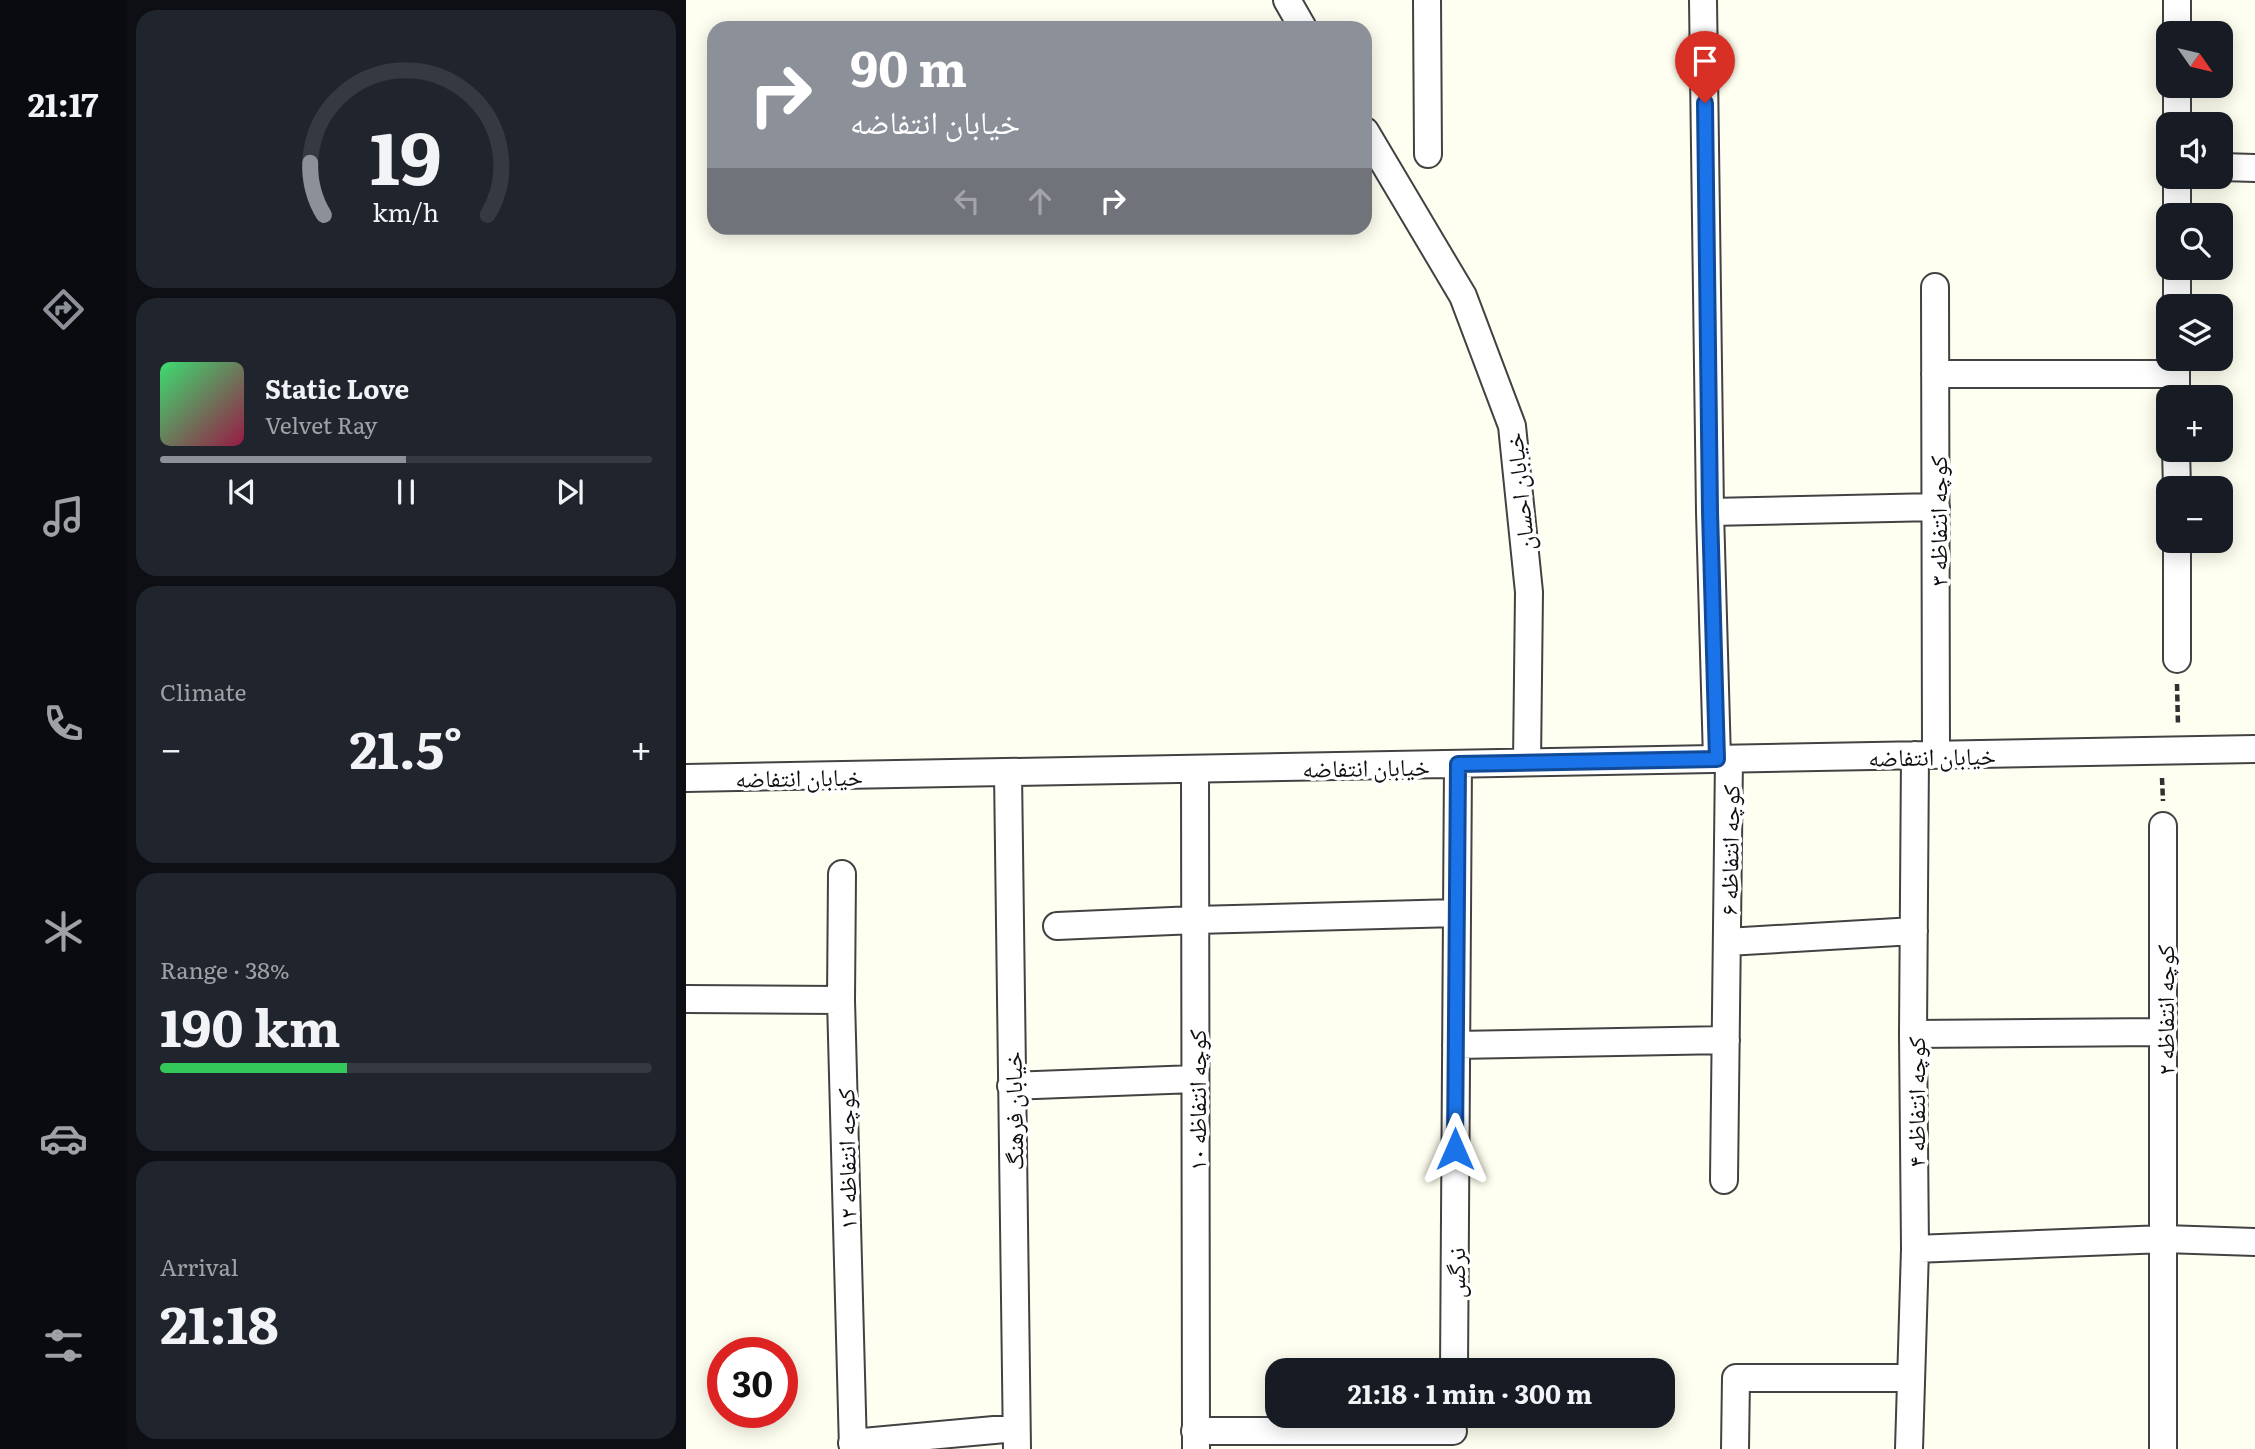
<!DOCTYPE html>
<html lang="en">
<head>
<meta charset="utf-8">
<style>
	:root { --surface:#171b24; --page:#20242c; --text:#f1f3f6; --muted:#9ea1a6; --line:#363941; --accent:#8c9099 }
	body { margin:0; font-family:Literata,"Noto Naskh Arabic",serif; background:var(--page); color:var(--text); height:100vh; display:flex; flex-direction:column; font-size:26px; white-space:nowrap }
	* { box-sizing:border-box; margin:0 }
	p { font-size:23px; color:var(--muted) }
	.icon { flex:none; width:38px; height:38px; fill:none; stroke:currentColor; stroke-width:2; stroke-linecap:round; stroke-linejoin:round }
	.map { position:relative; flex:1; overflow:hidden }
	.side { display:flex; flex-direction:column; gap:10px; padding:10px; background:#0d0f14; width:560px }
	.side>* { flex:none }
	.banner { position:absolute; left:21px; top:21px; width:665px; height:214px; border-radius:21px; box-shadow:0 4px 18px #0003; background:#8c9099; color:#fff; overflow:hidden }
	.needle { width:46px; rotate:124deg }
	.fabs { position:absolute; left:1470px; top:21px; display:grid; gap:14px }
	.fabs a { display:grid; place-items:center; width:77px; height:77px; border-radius:14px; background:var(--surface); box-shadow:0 4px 18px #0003; font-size:35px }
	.speed { position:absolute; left:21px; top:1337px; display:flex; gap:14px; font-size:35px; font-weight:700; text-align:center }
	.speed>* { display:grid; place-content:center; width:91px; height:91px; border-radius:50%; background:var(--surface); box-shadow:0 4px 18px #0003; line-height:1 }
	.speed .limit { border:10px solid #d22; background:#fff; color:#111 }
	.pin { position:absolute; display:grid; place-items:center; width:60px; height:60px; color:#fff; margin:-72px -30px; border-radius:50% 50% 50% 0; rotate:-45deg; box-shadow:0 0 7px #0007 }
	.pin .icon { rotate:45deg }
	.me { position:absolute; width:77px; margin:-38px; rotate:0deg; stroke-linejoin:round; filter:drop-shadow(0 0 5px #0008) }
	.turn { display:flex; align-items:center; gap:24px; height:147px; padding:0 28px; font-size:32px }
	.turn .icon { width:91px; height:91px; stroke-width:2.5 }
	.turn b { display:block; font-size:49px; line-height:60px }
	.lanes { display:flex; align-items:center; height:66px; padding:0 28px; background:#0003; justify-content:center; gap:35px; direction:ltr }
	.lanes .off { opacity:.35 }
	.big { font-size:52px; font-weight:700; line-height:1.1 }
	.side .card { flex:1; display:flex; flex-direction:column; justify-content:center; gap:10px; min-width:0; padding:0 24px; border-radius:21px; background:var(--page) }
	.side .dial { align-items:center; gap:0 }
	.dial svg { height:182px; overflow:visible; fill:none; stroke:var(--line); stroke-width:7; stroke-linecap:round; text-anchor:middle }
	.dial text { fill:var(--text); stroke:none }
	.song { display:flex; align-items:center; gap:21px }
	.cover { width:84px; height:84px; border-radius:10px; background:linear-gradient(135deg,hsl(140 70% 55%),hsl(340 70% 35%)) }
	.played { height:7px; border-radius:4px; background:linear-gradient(90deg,var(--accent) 50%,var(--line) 50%) }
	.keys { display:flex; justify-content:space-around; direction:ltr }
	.heat { display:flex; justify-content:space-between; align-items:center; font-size:38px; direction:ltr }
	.charge { height:10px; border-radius:5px; background:linear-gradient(90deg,#34c759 38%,var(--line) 0) }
	.trip { position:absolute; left:579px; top:1358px; width:410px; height:70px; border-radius:21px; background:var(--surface); box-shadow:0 4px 18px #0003; font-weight:700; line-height:70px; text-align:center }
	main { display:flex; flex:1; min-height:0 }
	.tab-bar { display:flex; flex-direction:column; width:126px; justify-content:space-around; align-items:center; background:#090b0e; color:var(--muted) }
	.tab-bar .icon { width:49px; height:49px }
	.tab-bar .current { color:var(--accent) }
	.tab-bar b { font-size:32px; color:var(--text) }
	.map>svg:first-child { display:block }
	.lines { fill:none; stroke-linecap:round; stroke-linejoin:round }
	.minor-casing { stroke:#424242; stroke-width:30 }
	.path { stroke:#313131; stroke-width:4.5; stroke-dasharray:7 3.5; stroke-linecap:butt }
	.minor { stroke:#fff; stroke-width:26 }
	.route-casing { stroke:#114b97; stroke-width:18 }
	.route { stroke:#1a73e8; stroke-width:12 }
	.labels { text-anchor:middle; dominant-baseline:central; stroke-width:7; stroke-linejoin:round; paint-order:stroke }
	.street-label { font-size:24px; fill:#0f0f0f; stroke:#fff }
</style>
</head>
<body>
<main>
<nav class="tab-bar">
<b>21:17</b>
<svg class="icon current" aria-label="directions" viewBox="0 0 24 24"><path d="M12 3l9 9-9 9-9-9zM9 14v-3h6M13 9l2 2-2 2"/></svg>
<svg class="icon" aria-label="music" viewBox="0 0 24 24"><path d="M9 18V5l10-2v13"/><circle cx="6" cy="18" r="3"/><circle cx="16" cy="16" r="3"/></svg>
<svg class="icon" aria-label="phone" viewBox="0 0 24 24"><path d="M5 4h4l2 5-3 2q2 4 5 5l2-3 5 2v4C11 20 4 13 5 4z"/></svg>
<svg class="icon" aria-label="climate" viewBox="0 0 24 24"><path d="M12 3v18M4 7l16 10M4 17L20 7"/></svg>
<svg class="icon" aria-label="car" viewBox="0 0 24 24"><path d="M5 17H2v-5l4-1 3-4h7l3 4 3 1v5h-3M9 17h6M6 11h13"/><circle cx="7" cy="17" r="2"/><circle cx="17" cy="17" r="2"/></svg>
<svg class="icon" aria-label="filters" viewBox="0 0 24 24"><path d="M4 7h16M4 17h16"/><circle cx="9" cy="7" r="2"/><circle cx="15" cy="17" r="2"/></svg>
</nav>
<section class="side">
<div class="card dial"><svg viewBox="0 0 100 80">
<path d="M14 69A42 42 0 1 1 86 69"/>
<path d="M14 69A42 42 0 0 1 8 46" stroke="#8c9099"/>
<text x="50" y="56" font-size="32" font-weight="700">19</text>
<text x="50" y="72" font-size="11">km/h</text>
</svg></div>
<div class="card">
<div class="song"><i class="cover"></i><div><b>Static Love</b><p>Velvet Ray</p></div></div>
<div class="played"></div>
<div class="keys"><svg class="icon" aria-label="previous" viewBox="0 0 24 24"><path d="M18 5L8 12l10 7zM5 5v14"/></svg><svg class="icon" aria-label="pause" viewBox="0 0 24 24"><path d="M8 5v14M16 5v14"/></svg><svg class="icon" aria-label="next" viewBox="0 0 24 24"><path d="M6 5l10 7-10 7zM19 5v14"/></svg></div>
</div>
<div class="card"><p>Climate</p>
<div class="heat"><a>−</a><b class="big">21.5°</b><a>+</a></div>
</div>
<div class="card"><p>Range · 38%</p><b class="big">190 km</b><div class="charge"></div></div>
<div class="card"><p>Arrival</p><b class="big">21:18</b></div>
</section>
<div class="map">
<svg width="1569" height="1449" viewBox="0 0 1569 1449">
	<rect width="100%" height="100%" fill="#fffff1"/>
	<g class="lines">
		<defs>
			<path id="minor" d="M 601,0 L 617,28
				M 741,0 L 742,154
				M 1017,0 L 1024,512 L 1031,759
				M 1491,33 L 1491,0
				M 1491,124 L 1491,86
				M 679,131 L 777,296 L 826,426 L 843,592 L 841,762
				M 1535,167 L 1569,168
				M 1491,215 L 1491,177
				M 1249,287 L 1250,755
				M 1491,306 L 1491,268
				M 1249,374 L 1490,374
				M 1490,397 L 1490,359
				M 1490,450 L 1491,488
				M 1024,512 L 1250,507
				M 1491,541 L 1491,659
				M 509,769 L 510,1449
				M 322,772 L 331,1449
				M 0,778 L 1569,749
				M 156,874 L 155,1000 L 167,1449
				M 371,926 L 509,920 L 771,913
				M 1041,942 L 1228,931
				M 0,999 L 155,1000
				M 1227,1034 L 1477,1032
				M 770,1045 L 1040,1040
				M 325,1086 L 509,1079
				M 1038,1180 L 1043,759
				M 1229,1249 L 1478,1239 L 1569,1242
				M 768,1370 L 772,764
				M 509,1431 L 767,1431
				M 166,1443 L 330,1428
				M 1049,1449 L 1050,1378 L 1224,1378
				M 1223,1449 L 1229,1249 L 1227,1034 L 1229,755
				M 1477,1449 L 1477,826"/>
		</defs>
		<!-- minor casing -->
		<use href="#minor" class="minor-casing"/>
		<!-- path -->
		<path class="path" d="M 1491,684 L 1492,725
			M 1476,778 L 1477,801"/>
		<!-- minor -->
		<use href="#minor" class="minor"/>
	</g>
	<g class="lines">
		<defs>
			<path id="route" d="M 769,1149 L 772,764 L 1031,759 L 1024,512 L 1019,103"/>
		</defs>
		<!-- route casing -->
		<use href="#route" class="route-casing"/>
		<!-- route -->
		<use href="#route" class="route"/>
	</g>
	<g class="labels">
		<!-- street labels -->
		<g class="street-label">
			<text transform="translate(832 492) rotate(-96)">خیابان احسان</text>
			<text transform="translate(1250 521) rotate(-90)">کوچه انتفاظه ۳</text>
			<text transform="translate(1246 755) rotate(-1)">خیابان انتفاضه</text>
			<text transform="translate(680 766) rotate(-1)">خیابان انتفاضه</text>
			<text transform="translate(113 776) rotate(-1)">خیابان انتفاضه</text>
			<text transform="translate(1042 850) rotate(-89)">کوچه انتفاظه ۶</text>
			<text transform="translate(1477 1010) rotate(-90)">کوچه انتفاظه ۲</text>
			<text transform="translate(509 1100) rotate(-90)">کوچه انتفاظه ۱۰</text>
			<text transform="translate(1228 1102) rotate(-90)">کوچه انتفاظه ۴</text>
			<text transform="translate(326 1111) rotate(-91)">خیابان فرهنگ</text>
			<text transform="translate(159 1159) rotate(-91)">کوچه انتفاظه ۱۲</text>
			<text transform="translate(768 1273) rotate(-90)">نرگس</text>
		</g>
	</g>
</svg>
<div class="fabs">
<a><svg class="needle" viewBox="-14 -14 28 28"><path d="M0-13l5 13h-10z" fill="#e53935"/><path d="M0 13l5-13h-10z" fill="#9ea1a6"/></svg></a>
<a><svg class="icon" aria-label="sound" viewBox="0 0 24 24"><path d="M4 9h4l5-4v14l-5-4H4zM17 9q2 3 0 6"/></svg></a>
<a><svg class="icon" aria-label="search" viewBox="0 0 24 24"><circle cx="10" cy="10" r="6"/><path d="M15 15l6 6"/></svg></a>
<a><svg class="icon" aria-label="layers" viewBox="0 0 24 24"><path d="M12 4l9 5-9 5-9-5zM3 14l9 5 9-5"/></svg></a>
<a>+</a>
<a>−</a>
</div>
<div class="speed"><div class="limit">30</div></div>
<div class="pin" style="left:1019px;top:103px;background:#d93025"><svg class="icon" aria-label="arrive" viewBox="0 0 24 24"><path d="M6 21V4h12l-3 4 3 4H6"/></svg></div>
<svg class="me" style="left:769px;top:1149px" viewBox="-20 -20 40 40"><path d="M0-17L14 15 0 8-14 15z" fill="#1a73e8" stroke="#fff" stroke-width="4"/></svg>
<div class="trip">21:18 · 1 min · 300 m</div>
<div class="banner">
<div class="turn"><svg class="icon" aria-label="right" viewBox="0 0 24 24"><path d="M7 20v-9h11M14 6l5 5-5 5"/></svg><div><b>90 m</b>خیابان انتفاضه</div></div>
<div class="lanes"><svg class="icon off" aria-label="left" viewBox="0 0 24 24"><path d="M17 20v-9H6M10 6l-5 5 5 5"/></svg><svg class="icon off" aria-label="ahead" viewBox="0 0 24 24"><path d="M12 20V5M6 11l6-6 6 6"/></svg><svg class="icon" aria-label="right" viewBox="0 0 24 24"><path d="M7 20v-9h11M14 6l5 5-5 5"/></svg></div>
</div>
</div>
</main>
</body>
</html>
